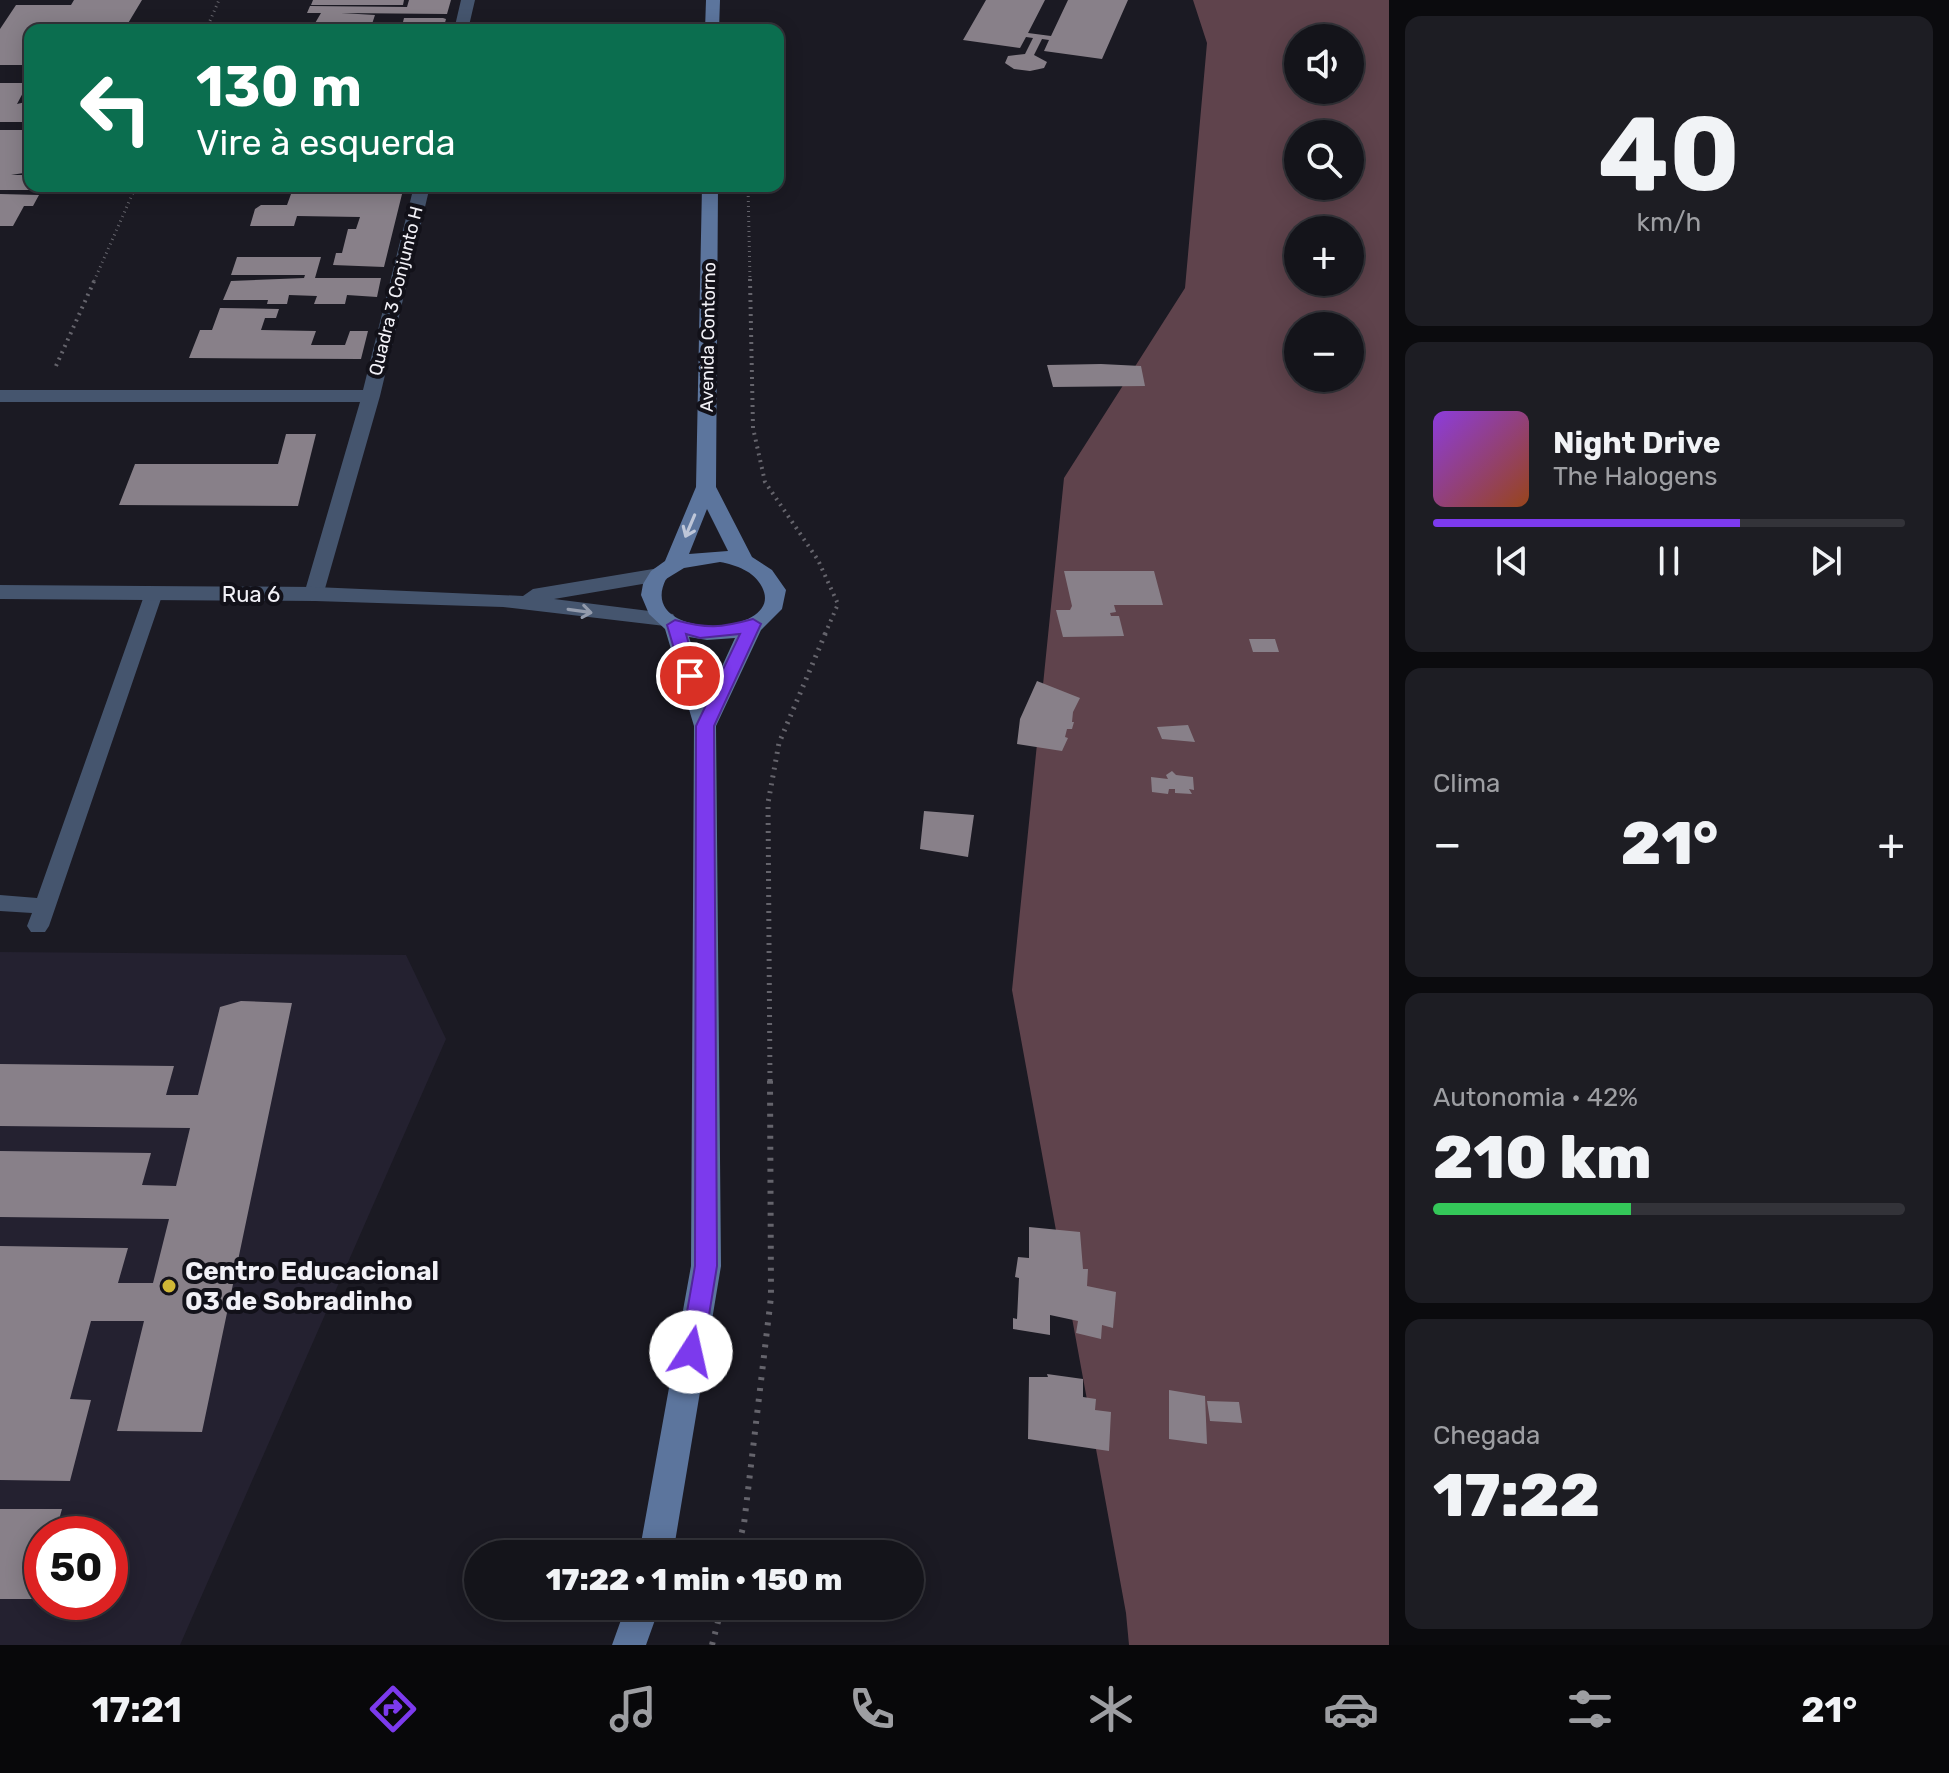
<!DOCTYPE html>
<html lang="pt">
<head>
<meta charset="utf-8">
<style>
	:root { --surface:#14141a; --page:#1d1d23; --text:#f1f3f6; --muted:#9d9ea2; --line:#333339; --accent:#7c3aed }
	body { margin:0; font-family:Rubik,sans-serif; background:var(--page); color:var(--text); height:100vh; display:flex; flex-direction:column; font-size:30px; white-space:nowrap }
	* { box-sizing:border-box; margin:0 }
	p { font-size:26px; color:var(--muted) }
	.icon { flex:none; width:44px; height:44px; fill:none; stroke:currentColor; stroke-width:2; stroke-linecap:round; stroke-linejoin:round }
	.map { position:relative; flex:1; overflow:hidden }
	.drawer { display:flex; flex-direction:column; gap:16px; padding:16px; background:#0b0b0e; width:560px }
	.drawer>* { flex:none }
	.banner { position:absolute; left:24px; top:24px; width:760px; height:168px; border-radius:16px; box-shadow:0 4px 20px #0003,0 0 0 2px var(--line); background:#0b6e4f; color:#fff; overflow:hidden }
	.controls { position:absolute; left:1284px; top:24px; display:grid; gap:16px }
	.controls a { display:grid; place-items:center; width:80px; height:80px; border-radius:50%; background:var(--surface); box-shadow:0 4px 20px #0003,0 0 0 2px var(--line); font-size:40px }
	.speed { position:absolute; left:24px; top:1516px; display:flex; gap:16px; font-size:40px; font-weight:700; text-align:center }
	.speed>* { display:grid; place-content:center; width:104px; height:104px; border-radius:50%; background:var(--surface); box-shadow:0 4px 20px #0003,0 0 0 2px var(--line); line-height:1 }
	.speed .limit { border:12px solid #d22; background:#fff; color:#111 }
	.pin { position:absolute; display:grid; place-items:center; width:68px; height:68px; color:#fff; margin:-34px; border:4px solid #fff; border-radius:50%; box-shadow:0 2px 8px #0007 }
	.me { position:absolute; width:88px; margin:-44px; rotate:10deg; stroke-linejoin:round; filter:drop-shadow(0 0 6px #0008) }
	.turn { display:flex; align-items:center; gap:28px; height:168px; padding:0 40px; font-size:36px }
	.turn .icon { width:104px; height:104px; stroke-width:2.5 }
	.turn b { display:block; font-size:56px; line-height:68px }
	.big { font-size:60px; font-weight:800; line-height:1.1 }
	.drawer .tile { flex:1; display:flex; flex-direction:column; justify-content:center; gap:12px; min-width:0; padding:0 28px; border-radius:16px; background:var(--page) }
	.drawer .dial { align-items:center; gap:0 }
	.dial b { font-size:104px; line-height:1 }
	.song { display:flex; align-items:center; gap:24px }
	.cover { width:96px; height:96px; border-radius:12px; background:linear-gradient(135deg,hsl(270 70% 55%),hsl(20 70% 35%)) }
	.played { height:8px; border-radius:4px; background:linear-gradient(90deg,var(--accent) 65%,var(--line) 65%) }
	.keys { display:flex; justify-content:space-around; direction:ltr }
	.heat { display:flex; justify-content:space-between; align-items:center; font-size:44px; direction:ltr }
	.charge { height:12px; border-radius:6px; background:linear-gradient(90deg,#34c759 42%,var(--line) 0) }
	.trip { position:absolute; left:464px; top:1540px; width:460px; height:80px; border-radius:40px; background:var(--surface); box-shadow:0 4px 20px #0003,0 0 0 2px var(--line); font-weight:800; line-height:80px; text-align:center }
	.tab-bar { display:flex; height:128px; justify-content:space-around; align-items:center; background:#08080a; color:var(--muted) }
	.tab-bar .icon { width:56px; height:56px }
	.tab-bar .selected { color:var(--accent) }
	.tab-bar b { font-size:36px; color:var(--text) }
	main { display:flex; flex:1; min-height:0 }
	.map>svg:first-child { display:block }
	.built { fill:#242130; fill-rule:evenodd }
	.forest { fill:#5f434c; fill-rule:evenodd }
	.building { fill:#888089 }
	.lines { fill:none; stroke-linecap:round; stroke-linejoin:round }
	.path-far3 { stroke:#65646c; stroke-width:3; stroke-dasharray:1 4; stroke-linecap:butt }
	.path-far2 { stroke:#65646c; stroke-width:4; stroke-dasharray:2 5; stroke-linecap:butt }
	.path-far1 { stroke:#65646c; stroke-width:5; stroke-dasharray:2 6; stroke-linecap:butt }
	.path { stroke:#65646c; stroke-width:6; stroke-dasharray:3 8; stroke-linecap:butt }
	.service { fill:#45556e; fill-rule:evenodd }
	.minor { fill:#45556e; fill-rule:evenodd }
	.tertiary { fill:#45556e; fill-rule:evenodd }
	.secondary { fill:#5c759d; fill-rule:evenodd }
	.oneway { stroke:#bec6d8 }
	.oneway2 { stroke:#939bac }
	.route { fill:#7c3aed; stroke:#51269a; stroke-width:2 }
	.poi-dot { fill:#d0b736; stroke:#121119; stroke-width:3 }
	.labels { text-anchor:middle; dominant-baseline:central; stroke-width:8; stroke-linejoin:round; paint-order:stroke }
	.far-street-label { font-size:18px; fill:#f2f1f7; stroke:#121119 }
	.street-label { font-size:22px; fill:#f2f1f7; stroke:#121119 }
	.near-poi-label { font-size:26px; font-weight:bold; fill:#f2f1f7; stroke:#121119; text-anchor:start }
</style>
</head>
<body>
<main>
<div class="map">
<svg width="1389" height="1645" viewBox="0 0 1389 1645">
	<rect width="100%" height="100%" fill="#1b1a23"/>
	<!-- built -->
	<path class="built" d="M 0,952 L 406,955 L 446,1039 L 180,1645 L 0,1645 ZM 42,1534 L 110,1534 L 110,1602 L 42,1602 Z"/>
	<!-- forest -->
	<path class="forest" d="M 1193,0 L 1389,0 L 1389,1645 L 1129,1645 L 1126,1613 L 1012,990 L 1064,478 L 1185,288 L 1207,43 ZM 1298,38 L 1350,38 L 1350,90 L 1298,90 ZM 1298,134 L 1350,134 L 1350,186 L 1298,186 ZM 1298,230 L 1350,230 L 1350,282 L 1298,282 ZM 1298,326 L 1350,326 L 1350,378 L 1298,378 Z"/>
	<!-- building -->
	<path class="building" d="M 74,0 L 142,0 L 124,30 L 67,30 L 71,24 L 55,23 L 51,30 L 30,30 L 30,65 L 0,65 L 0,29 L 16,5 L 71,5 Z
		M 313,0 L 404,0 L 403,5 L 311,5 Z
		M 409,0 L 451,0 L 447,14 L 341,13 L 375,15 L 370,30 L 311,30 L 321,13 L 307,13 L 310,6 L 407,7 Z
		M 986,0 L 1045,0 L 1028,33 L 1051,36 L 1068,0 L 1128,0 L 1102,59 L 1044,51 L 1049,40 L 1042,39 L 1034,55 L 1047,62 L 1044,68 L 1030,71 L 1014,69 L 1005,63 L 1008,56 L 1025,54 L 1033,38 L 1026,37 L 1020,48 L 963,40 Z
		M 404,18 L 443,18 L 446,19 L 443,30 L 401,30 Z
		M 0,83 L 30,83 L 30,89 L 25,89 L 17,104 L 30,101 L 30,122 L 0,122 Z
		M 0,130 L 30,130 L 30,172 L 11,175 L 30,175 L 30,186 L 37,186 L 34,190 L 0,190 Z
		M 262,186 L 404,186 L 384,267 L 333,265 L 336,253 L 342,253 L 348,229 L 356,229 L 360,217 L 297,216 L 294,226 L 250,226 L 255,209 L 261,205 L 287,205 L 291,194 L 301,191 L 261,191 Z
		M 0,194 L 39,195 L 33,206 L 24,206 L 13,226 L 0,226 Z
		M 237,257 L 321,257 L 315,278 L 381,278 L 377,297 L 347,295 L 345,304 L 314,304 L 317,296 L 289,295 L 287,304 L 267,304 L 268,300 L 223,300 L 231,281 L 304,278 L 305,275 L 231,275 Z
		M 220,308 L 279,309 L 276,318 L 265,318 L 261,330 L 316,331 L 311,345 L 345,345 L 350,331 L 368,331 L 361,359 L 189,358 L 200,330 L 212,330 Z
		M 1101,364 L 1141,366 L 1145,386 L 1053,387 L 1047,365 Z
		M 286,434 L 316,434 L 298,506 L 119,505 L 135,464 L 278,464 Z
		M 1064,571 L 1154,571 L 1163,605 L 1114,605 L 1116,612 L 1110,613 L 1111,616 L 1119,616 L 1124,636 L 1063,637 L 1056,610 L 1070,610 L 1072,606 Z
		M 1249,639 L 1275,639 L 1279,652 L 1253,652 Z
		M 1037,681 L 1080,698 L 1073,712 L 1072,722 L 1074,722 L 1072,729 L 1067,729 L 1065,737 L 1068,738 L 1062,751 L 1017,744 L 1020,719 Z
		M 1188,725 L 1195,742 L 1162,739 L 1157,727 Z
		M 1172,771 L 1176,775 L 1193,777 L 1194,790 L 1189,789 L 1192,794 L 1175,793 L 1175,789 L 1169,789 L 1168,794 L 1152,792 L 1151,777 L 1168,779 L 1166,775 Z
		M 924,811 L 974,815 L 968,857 L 920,849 Z
		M 241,1001 L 292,1003 L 202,1432 L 117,1431 L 144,1321 L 91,1321 L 70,1399 L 91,1400 L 70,1481 L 0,1480 L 0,1246 L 128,1248 L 118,1283 L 153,1283 L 169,1219 L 0,1217 L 0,1151 L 151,1153 L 142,1185 L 176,1186 L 190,1128 L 0,1126 L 0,1064 L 174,1066 L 166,1095 L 198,1095 L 220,1007 Z
		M 1029,1227 L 1080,1232 L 1083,1269 L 1088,1269 L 1087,1286 L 1116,1292 L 1113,1328 L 1102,1325 L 1101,1339 L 1076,1333 L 1078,1321 L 1050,1315 L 1050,1335 L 1013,1329 L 1013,1318 L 1017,1319 L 1019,1278 L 1015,1277 L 1018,1257 L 1029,1258 Z
		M 1047,1374 L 1083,1379 L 1083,1397 L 1096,1399 L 1095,1410 L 1111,1412 L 1109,1451 L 1028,1439 L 1029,1377 L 1048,1377 Z
		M 1169,1390 L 1205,1396 L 1207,1444 L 1169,1439 Z
		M 1207,1401 L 1239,1402 L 1242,1423 L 1210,1421 Z
		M 0,1509 L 62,1509 L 55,1534 L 42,1534 L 42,1583 L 38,1599 L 0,1599 Z"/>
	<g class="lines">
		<!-- path-far3 -->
		<path class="path-far3" d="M 206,30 L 219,0
			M 748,186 L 750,281
			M 94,281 L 136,186"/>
		<!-- path-far2 -->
		<path class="path-far2" d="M 750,279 L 753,428 L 765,482 L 818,560 L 838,604 L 825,634
			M 56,366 L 95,279"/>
		<!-- path-far1 -->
		<path class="path-far1" d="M 770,1081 L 768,803 L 779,743 L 826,632"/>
		<!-- path -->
		<path class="path" d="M 736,1554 L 744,1524 L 771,1297 L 770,1079
			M 712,1645 L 722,1606"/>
		<!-- service -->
		<path class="service" d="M 154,587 L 163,593 L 49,926 L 45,932 L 31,932 L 27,926 L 32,913 L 0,911 L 0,895 L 37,898 L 145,593 Z"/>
		<!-- minor -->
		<path class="minor" d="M 461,0 L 475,0 L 468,30 L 454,30 Z
			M 414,186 L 430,186 L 380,396 L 322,599 L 308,599 L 304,594 L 360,402 L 0,402 L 0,390 L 363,390 Z"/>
		<!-- tertiary -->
		<path class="tertiary" d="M 659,568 L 669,575 L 666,580 L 554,599 L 673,614 L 676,619 L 673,624 L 665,626 L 503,607 L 315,601 L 0,599 L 0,585 L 315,587 L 523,596 L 533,589 Z"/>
		<!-- secondary -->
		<path class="secondary" d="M 706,0 L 720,0 L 719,30 L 705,30 Z
			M 702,186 L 718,186 L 716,487 L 752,557 L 772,570 L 786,590 L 782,609 L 761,630 L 716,726 L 721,1266 L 673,1554 L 639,1554 L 691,1266 L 694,726 L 665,629 L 649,614 L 641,595 L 643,584 L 651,571 L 665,561 L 696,487 ZM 707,509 L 728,551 L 689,554 ZM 720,562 C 736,565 754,571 762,587 C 788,637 634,643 666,579 L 684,568 ZM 689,637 L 707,640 L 735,638 L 708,697 Z
			M 626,1606 L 660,1606 L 646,1645 L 612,1645 Z"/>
	</g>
	<!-- one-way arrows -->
	<defs><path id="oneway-shaft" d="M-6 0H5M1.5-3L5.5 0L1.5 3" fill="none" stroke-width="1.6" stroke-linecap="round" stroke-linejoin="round" transform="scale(2)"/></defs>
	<use class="oneway" href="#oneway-shaft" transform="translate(690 526) rotate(113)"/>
	<use class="oneway2" href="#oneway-shaft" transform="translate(580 611) rotate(8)"/>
	<!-- route -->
	<path class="route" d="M 753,619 L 761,624 L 714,726 L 717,1266 L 703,1352 L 699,1360 L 691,1363 L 683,1360 L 680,1352 L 695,1266 L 696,726 L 740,634 L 700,638 L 686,634 L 698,676 L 690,681 L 682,676 L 667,625 L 675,620 C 708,629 720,628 753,619 Z"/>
	<!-- markers -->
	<circle class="poi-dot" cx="169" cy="1286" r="8"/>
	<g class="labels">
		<!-- far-street labels -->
		<g class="far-street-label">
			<text transform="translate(396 291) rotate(-76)">Quadra 3 Conjunto H</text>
			<text transform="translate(708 337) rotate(-89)">Avenida Contorno</text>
		</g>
		<!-- street labels -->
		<g class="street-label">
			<text x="251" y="594">Rua 6</text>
		</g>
		<!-- near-poi labels -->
		<g class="near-poi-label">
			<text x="185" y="1271">Centro Educacional<tspan x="185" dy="30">03 de Sobradinho</tspan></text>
		</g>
	</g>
</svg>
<div class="controls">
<a><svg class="icon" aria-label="sound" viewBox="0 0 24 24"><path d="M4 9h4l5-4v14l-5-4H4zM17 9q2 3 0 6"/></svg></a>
<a><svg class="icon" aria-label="search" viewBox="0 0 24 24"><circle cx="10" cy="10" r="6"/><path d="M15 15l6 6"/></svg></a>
<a>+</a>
<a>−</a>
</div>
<div class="speed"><div class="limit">50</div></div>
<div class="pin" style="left:690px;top:676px;background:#d93025"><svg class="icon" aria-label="arrive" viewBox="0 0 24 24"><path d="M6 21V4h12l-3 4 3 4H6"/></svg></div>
<svg class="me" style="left:691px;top:1352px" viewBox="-20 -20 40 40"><circle r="19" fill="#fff"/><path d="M0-13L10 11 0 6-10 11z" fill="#7c3aed"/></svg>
<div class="trip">17:22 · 1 min · 150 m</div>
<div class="banner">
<div class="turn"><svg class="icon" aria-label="left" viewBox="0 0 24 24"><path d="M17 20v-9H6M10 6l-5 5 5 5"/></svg><div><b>130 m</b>Vire à esquerda</div></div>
</div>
</div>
<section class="drawer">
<div class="tile dial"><b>40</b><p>km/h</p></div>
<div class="tile">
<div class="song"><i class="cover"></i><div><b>Night Drive</b><p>The Halogens</p></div></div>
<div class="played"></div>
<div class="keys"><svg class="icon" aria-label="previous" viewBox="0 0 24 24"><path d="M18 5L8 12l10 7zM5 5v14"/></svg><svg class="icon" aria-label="pause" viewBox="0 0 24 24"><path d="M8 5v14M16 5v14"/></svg><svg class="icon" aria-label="next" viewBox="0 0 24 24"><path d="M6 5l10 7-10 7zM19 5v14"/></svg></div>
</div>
<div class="tile"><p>Clima</p>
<div class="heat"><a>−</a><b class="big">21°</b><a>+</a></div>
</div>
<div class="tile"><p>Autonomia · 42%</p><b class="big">210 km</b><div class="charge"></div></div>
<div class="tile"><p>Chegada</p><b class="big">17:22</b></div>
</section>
</main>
<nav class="tab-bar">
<b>17:21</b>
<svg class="icon selected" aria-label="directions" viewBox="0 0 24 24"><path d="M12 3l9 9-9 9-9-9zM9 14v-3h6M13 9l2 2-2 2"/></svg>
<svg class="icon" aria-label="music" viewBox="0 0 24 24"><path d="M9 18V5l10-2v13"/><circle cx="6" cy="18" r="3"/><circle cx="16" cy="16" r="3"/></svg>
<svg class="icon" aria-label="phone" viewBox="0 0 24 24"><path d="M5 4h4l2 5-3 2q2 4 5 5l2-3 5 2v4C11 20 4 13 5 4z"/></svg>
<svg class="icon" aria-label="climate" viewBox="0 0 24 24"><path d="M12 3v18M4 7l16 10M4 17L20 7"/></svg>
<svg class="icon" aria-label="car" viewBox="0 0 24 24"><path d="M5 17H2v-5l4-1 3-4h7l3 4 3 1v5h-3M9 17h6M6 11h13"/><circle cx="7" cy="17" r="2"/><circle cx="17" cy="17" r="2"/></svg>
<svg class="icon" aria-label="filters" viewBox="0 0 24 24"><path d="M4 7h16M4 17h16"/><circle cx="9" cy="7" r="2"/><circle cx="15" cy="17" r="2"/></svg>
<b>21°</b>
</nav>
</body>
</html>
